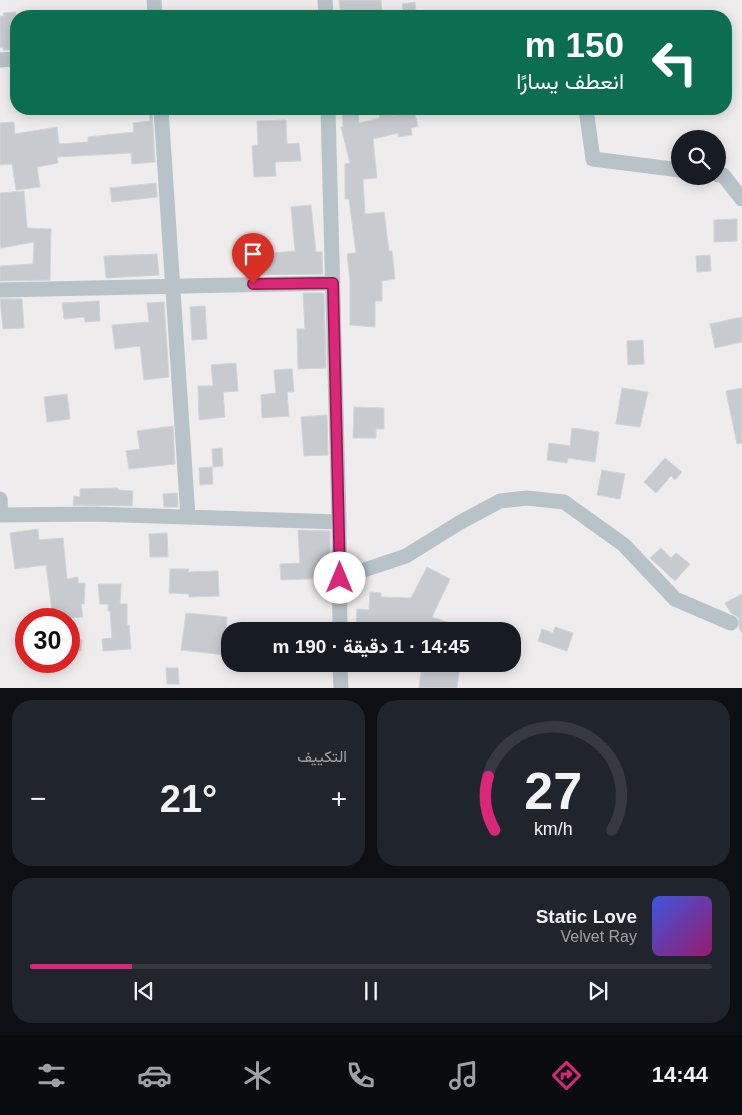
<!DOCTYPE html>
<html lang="ar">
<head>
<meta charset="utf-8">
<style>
	:root { --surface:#171b24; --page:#20242c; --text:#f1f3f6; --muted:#9ea1a6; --line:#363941; --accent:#db2777 }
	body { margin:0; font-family:Arial,Vazirmatn,sans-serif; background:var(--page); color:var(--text); direction:rtl; height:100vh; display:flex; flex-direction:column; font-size:19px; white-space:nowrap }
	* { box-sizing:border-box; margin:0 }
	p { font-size:16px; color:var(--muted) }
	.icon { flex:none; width:28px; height:28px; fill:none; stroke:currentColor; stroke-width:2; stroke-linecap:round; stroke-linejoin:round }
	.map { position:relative; height:688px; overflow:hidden; direction:ltr }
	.side { display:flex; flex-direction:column; gap:12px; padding:12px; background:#0d0f14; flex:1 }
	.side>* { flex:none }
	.guide { position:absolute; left:10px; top:10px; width:722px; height:105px; border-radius:20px; box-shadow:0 2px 12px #0003; direction:rtl; background:#0b6e4f; color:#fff; overflow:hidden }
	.fabs { position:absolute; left:671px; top:130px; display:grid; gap:10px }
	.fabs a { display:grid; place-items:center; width:55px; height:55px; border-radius:50%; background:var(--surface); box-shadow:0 2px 12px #0003; font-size:25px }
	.speed { position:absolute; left:15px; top:608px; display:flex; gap:10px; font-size:25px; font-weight:700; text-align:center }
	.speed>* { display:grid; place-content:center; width:65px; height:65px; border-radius:50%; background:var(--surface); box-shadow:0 2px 12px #0003; line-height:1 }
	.speed .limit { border:8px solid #d22; background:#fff; color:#111 }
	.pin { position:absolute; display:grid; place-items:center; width:42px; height:42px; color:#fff; margin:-51px -21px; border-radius:50% 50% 50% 0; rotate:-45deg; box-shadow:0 0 5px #0007 }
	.pin .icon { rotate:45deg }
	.me { position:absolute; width:55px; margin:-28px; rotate:0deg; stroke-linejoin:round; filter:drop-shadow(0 0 4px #0008) }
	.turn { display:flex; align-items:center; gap:18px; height:105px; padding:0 25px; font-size:22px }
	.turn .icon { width:65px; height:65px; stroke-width:2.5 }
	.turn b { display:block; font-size:35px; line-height:42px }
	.big { font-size:38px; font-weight:700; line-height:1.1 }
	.side .card { flex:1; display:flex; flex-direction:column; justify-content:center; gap:8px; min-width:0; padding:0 18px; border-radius:20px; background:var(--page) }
	.side .dial { align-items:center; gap:0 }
	.dial svg { height:130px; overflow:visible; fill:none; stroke:var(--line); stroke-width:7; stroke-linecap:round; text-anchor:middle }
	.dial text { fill:var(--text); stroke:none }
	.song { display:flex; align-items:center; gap:15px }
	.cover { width:60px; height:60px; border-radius:8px; background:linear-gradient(135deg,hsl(230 70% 55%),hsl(320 70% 35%)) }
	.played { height:5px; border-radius:2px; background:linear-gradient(90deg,var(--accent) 15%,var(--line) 15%) }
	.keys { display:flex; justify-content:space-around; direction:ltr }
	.heat { display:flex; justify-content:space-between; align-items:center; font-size:28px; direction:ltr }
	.side .tiles { flex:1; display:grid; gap:12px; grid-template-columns:1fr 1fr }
	.card:last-child { grid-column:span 2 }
	.trip { position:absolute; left:221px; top:622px; width:300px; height:50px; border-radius:20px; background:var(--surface); box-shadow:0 2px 12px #0003; font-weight:700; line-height:50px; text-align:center; direction:rtl }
	.menu { display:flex; height:80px; justify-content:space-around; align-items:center; background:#090b0e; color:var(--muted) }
	.menu .icon { width:35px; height:35px }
	.menu .on { color:var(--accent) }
	.menu b { font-size:22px; color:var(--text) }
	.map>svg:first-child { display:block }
	.building { fill:#c7cacf; stroke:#d1d4d8 }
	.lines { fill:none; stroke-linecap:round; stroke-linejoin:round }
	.minor { stroke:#b8c3c9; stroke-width:15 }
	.route-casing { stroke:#8e194d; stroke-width:12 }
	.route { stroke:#db2777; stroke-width:9 }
</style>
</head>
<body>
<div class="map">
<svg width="742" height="688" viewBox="0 0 742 688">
	<rect width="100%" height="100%" fill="#efeced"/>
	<!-- building -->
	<path class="building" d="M 339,0 L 381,0 L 382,16 L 341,16 Z
		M 415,2 L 416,12 L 404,14 L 402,4 Z
		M 16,12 L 16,50 L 3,50 L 3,47 L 0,48 L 0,16 L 4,16 L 3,13 Z
		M 149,109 L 152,109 L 155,162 L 132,164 L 131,153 L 57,157 L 58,163 L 37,167 L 40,187 L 16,190 L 12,164 L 0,165 L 0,123 L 14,122 L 15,134 L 57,127 L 59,144 L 88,142 L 88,137 L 134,132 L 133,123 L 150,121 Z
		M 342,109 L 358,109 L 359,123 L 380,118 L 378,109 L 391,109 L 393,116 L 414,111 L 418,126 L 411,128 L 412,135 L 398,137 L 398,133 L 373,139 L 377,178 L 363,179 L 365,214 L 384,212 L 389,251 L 392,251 L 395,279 L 382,281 L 382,301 L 375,301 L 375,327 L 350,325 L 350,281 L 347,254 L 356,253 L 349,199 L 345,199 L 345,164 L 350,163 L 341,127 L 343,127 Z
		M 286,120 L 287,144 L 299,143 L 301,161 L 275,162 L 276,176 L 254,177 L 252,146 L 258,145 L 257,121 Z
		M 156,183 L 157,197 L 112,202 L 110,188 Z
		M 24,191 L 27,228 L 51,229 L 50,280 L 0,281 L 0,266 L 33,264 L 34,242 L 1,248 L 0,242 L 0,193 Z
		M 311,205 L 316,252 L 322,252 L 323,274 L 253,275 L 252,255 L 295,251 L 291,207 Z
		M 737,219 L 737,241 L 714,242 L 714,220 Z
		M 157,254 L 159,275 L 106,278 L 104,256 Z
		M 710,255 L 711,271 L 697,272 L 696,256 Z
		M 303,293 L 324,293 L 326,368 L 298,369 L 297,329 L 305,329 Z
		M 0,299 L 22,299 L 24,328 L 3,329 Z
		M 99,301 L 100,321 L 85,322 L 84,317 L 64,319 L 62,303 Z
		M 164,302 L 169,377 L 144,380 L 140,346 L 115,349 L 112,325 L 149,322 L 147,303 Z
		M 205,306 L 207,339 L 192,340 L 190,307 Z
		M 742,317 L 742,342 L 715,348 L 710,324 Z
		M 643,340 L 644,364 L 628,365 L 627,341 Z
		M 236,363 L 238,391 L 223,392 L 225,417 L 199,420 L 198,386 L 213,386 L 211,365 Z
		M 292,369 L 294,392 L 287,392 L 289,416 L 262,418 L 261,395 L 276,393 L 274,370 Z
		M 622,388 L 648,392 L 640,427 L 616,424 Z
		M 742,388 L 742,443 L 737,444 L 726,391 Z
		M 67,394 L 70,419 L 47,422 L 44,397 Z
		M 354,407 L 384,408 L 384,429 L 376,429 L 376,438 L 353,438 Z
		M 327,415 L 328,455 L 304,456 L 301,417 Z
		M 173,426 L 175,464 L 129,469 L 126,451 L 140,449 L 137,431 Z
		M 572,428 L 599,432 L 595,462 L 568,458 L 567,463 L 547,460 L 549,443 L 570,446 Z
		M 222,448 L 223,466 L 213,467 L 212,449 Z
		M 665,458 L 682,472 L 675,480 L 671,476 L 656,493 L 644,482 Z
		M 212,467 L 213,484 L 200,485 L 199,468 Z
		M 602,470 L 625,474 L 620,499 L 597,495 Z
		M 118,488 L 118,490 L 133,491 L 132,506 L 73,505 L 74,496 L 80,497 L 80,489 Z
		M 177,493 L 178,507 L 164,507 L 163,494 Z
		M 38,529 L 39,540 L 63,538 L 67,579 L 78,577 L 78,583 L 85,583 L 84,604 L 81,604 L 83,617 L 53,619 L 46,565 L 15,569 L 10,533 Z
		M 298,530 L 330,531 L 330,578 L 281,580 L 280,564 L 300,563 Z
		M 167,533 L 168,557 L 150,557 L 149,534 Z
		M 661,548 L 671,558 L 676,553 L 690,564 L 675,581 L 650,558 Z
		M 427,567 L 450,579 L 432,617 L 468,629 L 468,631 L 420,631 L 420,629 L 377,625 L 377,630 L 356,631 L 357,609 L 369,610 L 370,592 L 381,593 L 381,597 L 411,598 Z
		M 170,569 L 189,569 L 188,572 L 218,571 L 219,596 L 189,597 L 189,594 L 169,593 Z
		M 98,584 L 121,584 L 120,604 L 127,604 L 127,625 L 129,625 L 131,649 L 103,651 L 102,639 L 112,638 L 110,611 L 108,611 L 108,604 L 100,604 Z
		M 742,594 L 742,633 L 739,628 L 739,618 L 731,613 L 725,603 Z
		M 186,613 L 227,617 L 225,655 L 181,650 Z
		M 555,627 L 573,633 L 567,651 L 538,641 L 542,629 L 553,633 Z
		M 69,639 L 82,640 L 81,651 L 69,650 Z
		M 422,664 L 460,664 L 457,688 L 419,688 Z
		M 166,668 L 178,668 L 179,684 L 167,684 Z"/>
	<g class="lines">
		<!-- minor -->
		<path class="minor" d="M 154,0 L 155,16
			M 325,0 L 326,16
			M 0,60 L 16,59
			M 161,109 L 188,517
			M 328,109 L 339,522 L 340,631
			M 586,109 L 593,159 L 680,170
			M 718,175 L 723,175 L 742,199
			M 0,290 L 333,283
			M 0,499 L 1,515
			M 0,515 L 93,514 L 339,522
			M 340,578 L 406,556 L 459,523 L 500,501 L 527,498 L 564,502 L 624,545 L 675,599 L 731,623
			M 340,664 L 341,688"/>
	</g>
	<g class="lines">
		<defs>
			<path id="route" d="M 253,284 L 333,283 L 340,578"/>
		</defs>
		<!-- route casing -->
		<use href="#route" class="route-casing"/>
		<!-- route -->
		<use href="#route" class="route"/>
	</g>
</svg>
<div class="fabs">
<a><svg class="icon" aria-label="search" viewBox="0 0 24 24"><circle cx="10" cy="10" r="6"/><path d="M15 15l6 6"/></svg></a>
</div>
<div class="speed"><div class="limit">30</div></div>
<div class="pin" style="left:253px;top:284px;background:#d93025"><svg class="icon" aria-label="arrive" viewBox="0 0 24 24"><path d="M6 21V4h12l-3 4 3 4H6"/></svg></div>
<svg class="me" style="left:340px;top:578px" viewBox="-20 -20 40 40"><circle r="19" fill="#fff"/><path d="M0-13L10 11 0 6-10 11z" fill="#db2777"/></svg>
<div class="trip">14:45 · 1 دقيقة · 190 m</div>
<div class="guide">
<div class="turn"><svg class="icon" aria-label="left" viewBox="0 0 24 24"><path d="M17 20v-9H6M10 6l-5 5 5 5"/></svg><div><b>150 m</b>انعطف يسارًا</div></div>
</div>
</div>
<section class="side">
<div class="tiles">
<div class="card dial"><svg viewBox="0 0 100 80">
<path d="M14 69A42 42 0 1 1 86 69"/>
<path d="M14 69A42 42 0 0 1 10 36" stroke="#db2777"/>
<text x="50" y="56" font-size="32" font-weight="700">27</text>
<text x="50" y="72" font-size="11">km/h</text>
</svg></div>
<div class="card"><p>التكييف</p>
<div class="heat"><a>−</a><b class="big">21°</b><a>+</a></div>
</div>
<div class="card">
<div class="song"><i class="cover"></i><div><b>Static Love</b><p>Velvet Ray</p></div></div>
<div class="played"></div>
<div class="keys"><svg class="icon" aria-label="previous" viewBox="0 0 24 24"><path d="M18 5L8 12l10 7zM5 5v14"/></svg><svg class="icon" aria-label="pause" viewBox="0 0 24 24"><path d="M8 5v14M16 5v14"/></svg><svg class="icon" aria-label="next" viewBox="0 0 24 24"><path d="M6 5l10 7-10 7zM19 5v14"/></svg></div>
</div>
</div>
</section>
<nav class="menu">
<b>14:44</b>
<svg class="icon on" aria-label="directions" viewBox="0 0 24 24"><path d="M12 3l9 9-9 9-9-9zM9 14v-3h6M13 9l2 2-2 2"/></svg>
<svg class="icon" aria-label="music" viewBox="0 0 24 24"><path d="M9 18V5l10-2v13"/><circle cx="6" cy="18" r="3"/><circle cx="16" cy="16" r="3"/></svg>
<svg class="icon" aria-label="phone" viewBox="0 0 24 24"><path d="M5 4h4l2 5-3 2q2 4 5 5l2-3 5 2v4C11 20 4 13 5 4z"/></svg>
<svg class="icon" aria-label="climate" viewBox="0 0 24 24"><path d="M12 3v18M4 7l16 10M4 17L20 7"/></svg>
<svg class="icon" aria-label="car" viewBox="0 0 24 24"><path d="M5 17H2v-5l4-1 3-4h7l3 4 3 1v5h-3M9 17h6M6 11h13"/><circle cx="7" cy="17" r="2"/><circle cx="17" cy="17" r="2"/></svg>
<svg class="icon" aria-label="filters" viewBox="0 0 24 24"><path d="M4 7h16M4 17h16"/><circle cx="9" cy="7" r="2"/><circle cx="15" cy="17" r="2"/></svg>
</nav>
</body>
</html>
